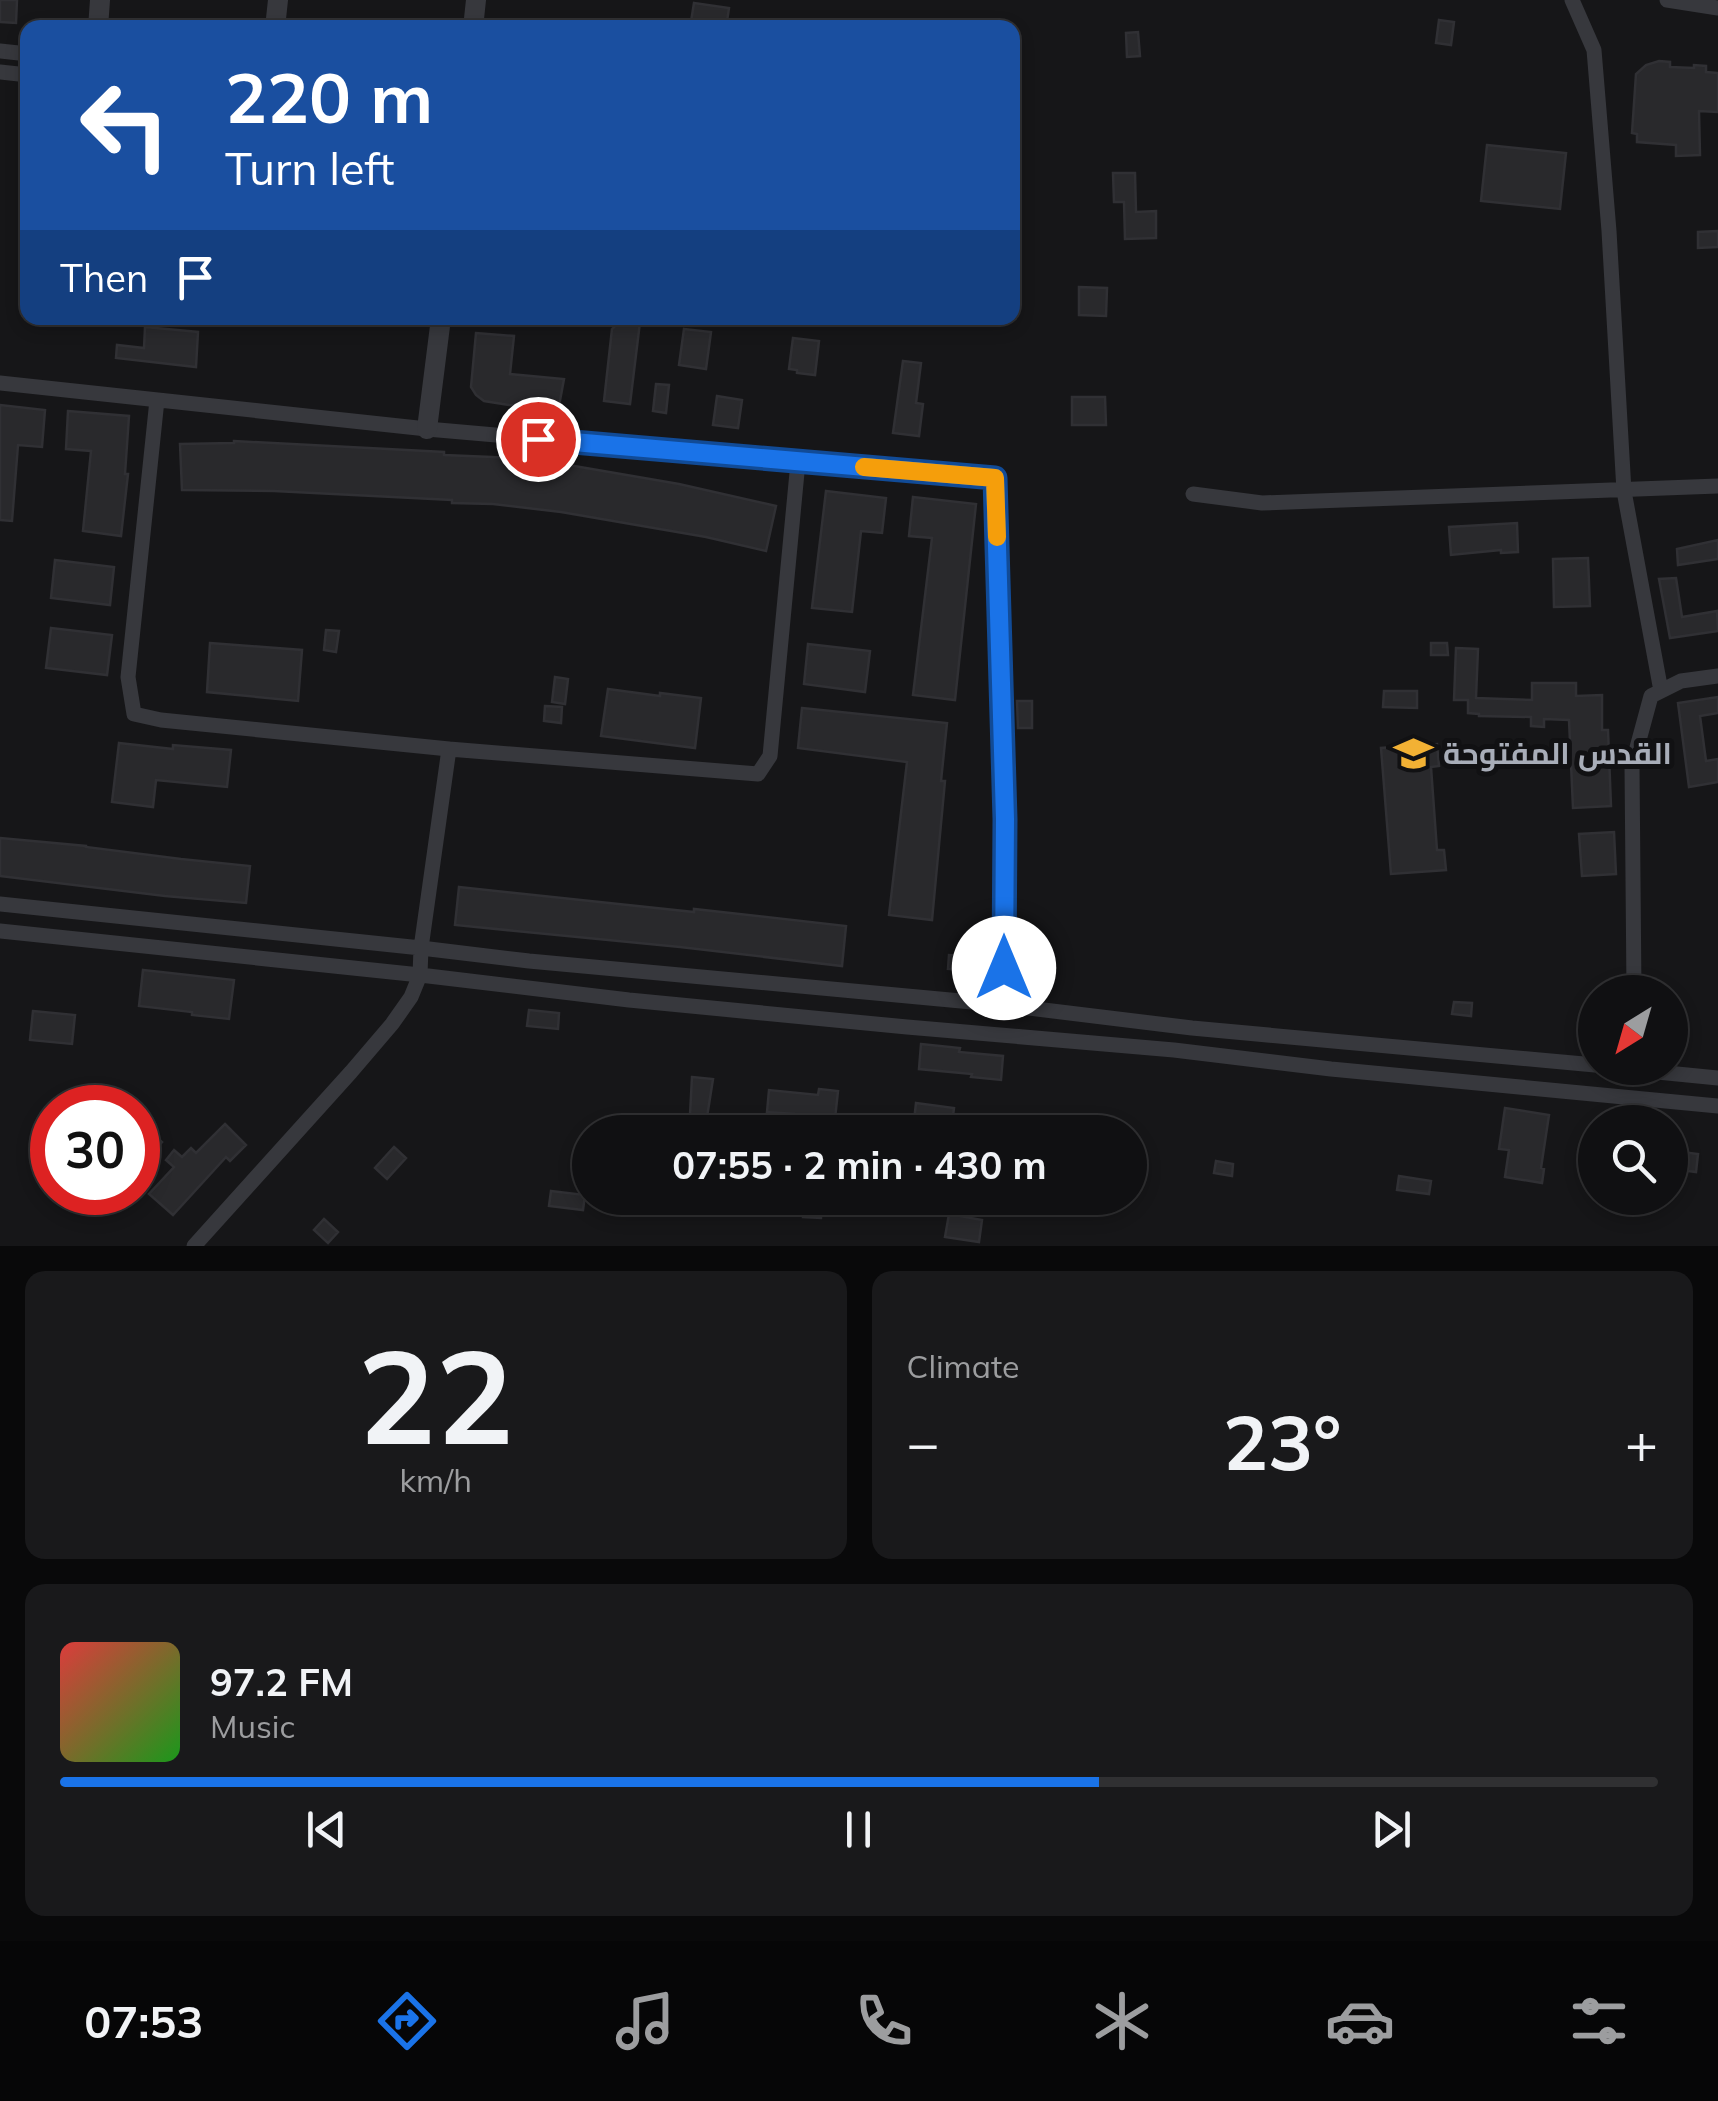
<!DOCTYPE html>
<html lang="en">
<head>
<meta charset="utf-8">
<style>
	:root { --surface:#101012; --page:#19191b; --text:#f1f3f6; --muted:#9c9d9f; --line:#303032; --accent:#1a73e8 }
	body { margin:0; font-family:Mulish,Cairo,sans-serif; background:var(--page); color:var(--text); height:100vh; display:flex; flex-direction:column; font-size:38px; white-space:nowrap }
	* { box-sizing:border-box; margin:0 }
	p { font-size:32px; color:var(--muted) }
	.icon { flex:none; width:55px; height:55px; fill:none; stroke:currentColor; stroke-width:2; stroke-linecap:round; stroke-linejoin:round }
	.map { position:relative; height:1246px; overflow:hidden }
	.sheet { display:flex; flex-direction:column; gap:25px; padding:25px; background:#09090a; flex:1 }
	.sheet>* { flex:none }
	.banner { position:absolute; left:20px; top:20px; width:1000px; height:305px; border-radius:20px; box-shadow:0 5px 15px #0003,0 0 0 2px var(--line); background:#1a4fa0; color:#fff; overflow:hidden }
	.needle { width:65px; rotate:217deg }
	.buttons { position:absolute; left:1578px; top:975px; display:grid; gap:20px }
	.buttons a { display:grid; place-items:center; width:110px; height:110px; border-radius:50%; background:var(--surface); box-shadow:0 5px 15px #0003,0 0 0 2px var(--line); font-size:50px }
	.speed { position:absolute; left:30px; top:1085px; display:flex; gap:20px; font-size:50px; font-weight:700; text-align:center }
	.speed>* { display:grid; place-content:center; width:130px; height:130px; border-radius:50%; background:var(--surface); box-shadow:0 5px 15px #0003,0 0 0 2px var(--line); line-height:1 }
	.speed .limit { border:15px solid #d22; background:#fff; color:#111 }
	.pin { position:absolute; display:grid; place-items:center; width:85px; height:85px; color:#fff; margin:-42px; border:5px solid #fff; border-radius:50%; box-shadow:0 2px 10px #0007 }
	.me { position:absolute; width:110px; margin:-55px; rotate:0deg; stroke-linejoin:round; filter:drop-shadow(0 0 8px #0008) }
	.turn { display:flex; align-items:center; gap:35px; height:210px; padding:0 40px; font-size:45px }
	.turn .icon { width:130px; height:130px; stroke-width:2.5 }
	.turn b { display:block; font-size:70px; line-height:85px }
	.then { display:flex; align-items:center; height:95px; padding:0 40px; background:#0003; gap:20px; font-size:38px }
	.big { font-size:75px; font-weight:700; line-height:1.1 }
	.sheet .widget { flex:1; display:flex; flex-direction:column; justify-content:center; gap:15px; min-width:0; padding:0 35px; border-radius:20px; background:var(--page) }
	.sheet .dial { align-items:center; gap:0 }
	.dial b { font-size:130px; line-height:1 }
	.song { display:flex; align-items:center; gap:30px }
	.cover { width:120px; height:120px; border-radius:15px; background:linear-gradient(135deg,hsl(0 70% 55%),hsl(120 70% 35%)) }
	.played { height:10px; border-radius:5px; background:linear-gradient(90deg,var(--accent) 65%,var(--line) 65%) }
	.keys { display:flex; justify-content:space-around; direction:ltr }
	.heat { display:flex; justify-content:space-between; align-items:center; font-size:55px; direction:ltr }
	.sheet .tiles { flex:1; display:grid; gap:25px; grid-template-columns:1fr 1fr }
	.widget:last-child { grid-column:span 2 }
	.trip { position:absolute; left:572px; top:1115px; width:575px; height:100px; border-radius:50px; background:var(--surface); box-shadow:0 5px 15px #0003,0 0 0 2px var(--line); font-weight:700; line-height:100px; text-align:center }
	.dock { display:flex; height:160px; justify-content:space-around; align-items:center; background:#060607; color:var(--muted) }
	.dock .icon { width:70px; height:70px }
	.dock .current { color:var(--accent) }
	.dock b { font-size:45px; color:var(--text) }
	.map>svg:first-child { display:block }
	.building { fill:#29292c; stroke:#303034; stroke-width:2.5 }
	.lines { fill:none; stroke-linecap:round; stroke-linejoin:round }
	.minor { stroke:#37383d; stroke-width:15 }
	.tertiary { stroke:#37383d; stroke-width:20 }
	.route-casing { stroke:#114b97; stroke-width:25 }
	.route { stroke:#1a73e8; stroke-width:18 }
	.slow { stroke:#f59e0b; stroke-width:18 }
	.labels { text-anchor:middle; dominant-baseline:central; stroke-width:10; stroke-linejoin:round; paint-order:stroke }
	.poi-label { font-size:30px; font-weight:bold; fill:#a8adb8; stroke:#111113; text-anchor:start }
</style>
</head>
<body>
<div class="map">
<svg width="1718" height="1246" viewBox="0 0 1718 1246">
	<rect width="100%" height="100%" fill="#161618"/>
	<!-- building -->
	<path class="building" d="M 0,0 L 17,0 L 16,23 L 0,22 Z
		M 694,3 L 729,8 L 726,28 L 690,28 Z
		M 1439,20 L 1454,22 L 1451,45 L 1436,43 Z
		M 1138,32 L 1140,56 L 1127,57 L 1126,33 Z
		M 1659,61 L 1670,62 L 1670,67 L 1694,68 L 1694,65 L 1706,66 L 1706,72 L 1718,73 L 1718,112 L 1699,111 L 1700,155 L 1676,156 L 1676,145 L 1637,142 L 1637,134 L 1632,133 L 1636,74 L 1646,65 Z
		M 1487,145 L 1566,153 L 1560,209 L 1481,201 Z
		M 1113,173 L 1135,173 L 1136,212 L 1156,211 L 1156,238 L 1125,239 L 1124,202 L 1114,202 Z
		M 1718,231 L 1718,247 L 1698,248 L 1698,232 Z
		M 1079,287 L 1107,288 L 1106,316 L 1079,315 Z
		M 621,320 L 640,322 L 630,404 L 604,401 L 612,329 Z
		M 145,327 L 198,332 L 196,367 L 116,358 L 117,345 L 144,348 Z
		M 684,329 L 711,332 L 706,369 L 679,365 Z
		M 476,333 L 514,336 L 510,374 L 564,379 L 559,406 L 550,408 L 509,405 L 484,401 L 476,395 L 471,387 Z
		M 793,338 L 819,341 L 815,375 L 797,373 L 797,370 L 789,369 Z
		M 903,361 L 921,363 L 916,403 L 923,404 L 919,436 L 893,433 Z
		M 656,384 L 669,385 L 666,413 L 653,411 Z
		M 717,396 L 742,400 L 738,428 L 713,425 Z
		M 1072,397 L 1105,397 L 1106,425 L 1072,425 Z
		M 0,405 L 45,410 L 42,447 L 18,445 L 12,521 L 0,520 Z
		M 68,411 L 129,416 L 125,474 L 128,474 L 121,536 L 83,531 L 91,451 L 66,449 Z
		M 234,441 L 444,452 L 444,455 L 514,458 L 557,463 L 679,484 L 776,506 L 766,551 L 706,537 L 561,512 L 493,504 L 452,503 L 452,500 L 274,491 L 182,490 L 180,444 L 234,443 Z
		M 826,491 L 886,498 L 882,533 L 861,531 L 852,612 L 812,608 Z
		M 913,497 L 976,504 L 955,700 L 913,695 L 932,538 L 909,536 Z
		M 1517,523 L 1518,552 L 1501,553 L 1501,550 L 1451,555 L 1449,527 Z
		M 1718,540 L 1718,559 L 1678,565 L 1677,549 Z
		M 1588,558 L 1590,606 L 1554,607 L 1553,559 Z
		M 55,560 L 114,567 L 110,605 L 51,598 Z
		M 1676,578 L 1682,617 L 1717,611 L 1718,631 L 1670,638 L 1659,579 Z
		M 51,628 L 112,635 L 107,675 L 46,668 Z
		M 326,630 L 339,631 L 336,652 L 324,650 Z
		M 210,643 L 302,650 L 298,701 L 207,692 Z
		M 1431,643 L 1447,643 L 1448,655 L 1431,655 Z
		M 808,644 L 870,651 L 865,692 L 804,684 Z
		M 1456,648 L 1478,649 L 1476,698 L 1532,700 L 1532,683 L 1576,683 L 1576,696 L 1602,695 L 1602,730 L 1608,730 L 1611,806 L 1573,808 L 1569,720 L 1544,719 L 1544,727 L 1531,726 L 1531,717 L 1479,716 L 1479,714 L 1468,713 L 1468,700 L 1454,700 Z
		M 555,677 L 568,679 L 565,704 L 552,702 Z
		M 608,689 L 660,696 L 660,693 L 701,698 L 695,748 L 601,736 Z
		M 1384,691 L 1417,691 L 1417,708 L 1383,707 Z
		M 1718,697 L 1718,713 L 1700,716 L 1706,761 L 1718,759 L 1718,782 L 1689,787 L 1678,703 Z
		M 1017,701 L 1032,701 L 1032,728 L 1018,728 Z
		M 545,706 L 562,707 L 561,723 L 544,721 Z
		M 802,708 L 947,723 L 941,781 L 945,781 L 932,920 L 889,915 L 907,762 L 798,748 Z
		M 119,743 L 173,749 L 173,745 L 231,750 L 227,787 L 156,780 L 153,807 L 112,802 Z
		M 1437,744 L 1439,766 L 1431,767 L 1437,850 L 1444,850 L 1446,870 L 1391,874 L 1381,748 Z
		M 1614,832 L 1616,874 L 1582,876 L 1579,834 Z
		M 0,838 L 86,846 L 86,847 L 181,859 L 250,866 L 246,903 L 165,896 L 0,876 Z
		M 459,887 L 694,912 L 694,909 L 846,926 L 842,966 L 680,947 L 455,925 Z
		M 965,947 L 980,949 L 978,972 L 948,969 L 949,955 L 964,956 Z
		M 143,970 L 234,980 L 229,1019 L 192,1015 L 192,1012 L 139,1006 Z
		M 1454,1002 L 1472,1003 L 1471,1016 L 1452,1014 Z
		M 529,1010 L 559,1013 L 558,1029 L 527,1026 Z
		M 33,1011 L 75,1015 L 72,1044 L 30,1040 Z
		M 921,1044 L 960,1048 L 959,1052 L 1003,1056 L 1001,1080 L 971,1077 L 972,1074 L 919,1069 Z
		M 692,1077 L 713,1079 L 707,1117 L 690,1115 Z
		M 819,1089 L 838,1091 L 834,1128 L 793,1124 L 794,1114 L 767,1112 L 769,1090 L 818,1095 Z
		M 916,1103 L 954,1108 L 951,1132 L 931,1132 L 932,1130 L 923,1129 L 923,1122 L 914,1121 Z
		M 1505,1108 L 1549,1115 L 1541,1168 L 1544,1169 L 1542,1183 L 1505,1177 L 1509,1150 L 1499,1149 Z
		M 1084,1121 L 1122,1123 L 1122,1132 L 1084,1132 Z
		M 225,1124 L 246,1145 L 230,1161 L 226,1157 L 173,1215 L 149,1194 L 174,1167 L 166,1160 L 174,1150 L 182,1157 L 191,1148 L 196,1153 Z
		M 145,1127 L 162,1142 L 138,1168 L 138,1135 Z
		M 394,1147 L 406,1158 L 387,1179 L 375,1168 Z
		M 1682,1152 L 1698,1154 L 1696,1172 L 1680,1170 Z
		M 1216,1161 L 1233,1164 L 1232,1176 L 1214,1173 Z
		M 1399,1176 L 1431,1181 L 1429,1194 L 1397,1190 Z
		M 551,1191 L 585,1195 L 583,1210 L 549,1206 Z
		M 804,1198 L 822,1198 L 821,1218 L 803,1217 Z
		M 949,1214 L 982,1220 L 979,1242 L 945,1237 Z
		M 324,1219 L 338,1232 L 328,1243 L 314,1230 Z"/>
	<g class="lines">
		<!-- minor -->
		<path class="minor" d="M 1572,0 L 1594,50 L 1609,231 L 1624,491 L 1661,691
			M 1667,0 L 1718,8
			M 0,51 L 28,54
			M 0,72 L 28,75
			M 0,383 L 427,429 L 995,478 L 1005,819 L 1004,1005
			M 157,400 L 128,677 L 134,714 L 161,720 L 449,749 L 758,774 L 770,756 L 798,462
			M 1193,494 L 1262,503 L 1718,486
			M 0,904 L 421,948 L 529,961 L 1004,1005 L 1192,1028 L 1595,1065
			M 0,931 L 420,975 L 629,1000 L 907,1027 L 1174,1050 L 1331,1069 L 1718,1106
			M 1634,992 L 1632,766 L 1651,696 L 1681,681 L 1718,676
			M 1617,1068 L 1718,1078
			M 194,1246 L 351,1072 L 392,1024 L 411,997 L 420,975 L 421,948 L 449,749"/>
		<!-- tertiary -->
		<path class="tertiary" d="M 98,28 L 100,0
			M 275,28 L 278,0
			M 473,28 L 476,0
			M 427,429 L 441,318"/>
	</g>
	<g class="lines">
		<defs>
			<path id="route" d="M 538,439 L 995,478 L 1005,819 L 1004,968"/>
		</defs>
		<!-- route casing -->
		<use href="#route" class="route-casing"/>
		<!-- route -->
		<use href="#route" class="route"/>
		<!-- slow -->
		<path class="slow" d="M 864,467 L 995,478 L 997,537"/>
	</g>
	<!-- icons -->
	<defs>
		<symbol id="school-bare" viewBox="-9 -9 18 18"><path d="M0-5L7-2L0 1L-7-2ZM-4 1L0 2.5L4 1V4Q0 6-4 4Z" fill="#f2b134" stroke="#111113" stroke-width="2.5" paint-order="stroke"/></symbol>
	</defs>
	<g fill-rule="evenodd">
		<use href="#school-bare" x="1386" y="726" width="55" height="55"/>
	</g>
	<g class="labels">
		<!-- poi labels -->
		<g class="poi-label">
			<text x="1443" y="753">القدس المفتوحة</text>
		</g>
	</g>
</svg>
<div class="buttons">
<a><svg class="needle" viewBox="-14 -14 28 28"><path d="M0-13l5 13h-10z" fill="#e53935"/><path d="M0 13l5-13h-10z" fill="#9c9d9f"/></svg></a>
<a><svg class="icon" aria-label="search" viewBox="0 0 24 24"><circle cx="10" cy="10" r="6"/><path d="M15 15l6 6"/></svg></a>
</div>
<div class="speed"><div class="limit">30</div></div>
<div class="pin" style="left:538px;top:439px;background:#d93025"><svg class="icon" aria-label="arrive" viewBox="0 0 24 24"><path d="M6 21V4h12l-3 4 3 4H6"/></svg></div>
<svg class="me" style="left:1004px;top:968px" viewBox="-20 -20 40 40"><circle r="19" fill="#fff"/><path d="M0-13L10 11 0 6-10 11z" fill="#1a73e8"/></svg>
<div class="trip">07:55 · 2 min · 430 m</div>
<div class="banner">
<div class="turn"><svg class="icon" aria-label="left" viewBox="0 0 24 24"><path d="M17 20v-9H6M10 6l-5 5 5 5"/></svg><div><b>220 m</b>Turn left</div></div>
<div class="then">Then<svg class="icon" aria-label="arrive" viewBox="0 0 24 24"><path d="M6 21V4h12l-3 4 3 4H6"/></svg></div>
</div>
</div>
<section class="sheet">
<div class="tiles">
<div class="widget dial"><b>22</b><p>km/h</p></div>
<div class="widget"><p>Climate</p>
<div class="heat"><a>−</a><b class="big">23°</b><a>+</a></div>
</div>
<div class="widget">
<div class="song"><i class="cover"></i><div><b>97.2 FM</b><p>Music</p></div></div>
<div class="played"></div>
<div class="keys"><svg class="icon" aria-label="previous" viewBox="0 0 24 24"><path d="M18 5L8 12l10 7zM5 5v14"/></svg><svg class="icon" aria-label="pause" viewBox="0 0 24 24"><path d="M8 5v14M16 5v14"/></svg><svg class="icon" aria-label="next" viewBox="0 0 24 24"><path d="M6 5l10 7-10 7zM19 5v14"/></svg></div>
</div>
</div>
</section>
<nav class="dock">
<b>07:53</b>
<svg class="icon current" aria-label="directions" viewBox="0 0 24 24"><path d="M12 3l9 9-9 9-9-9zM9 14v-3h6M13 9l2 2-2 2"/></svg>
<svg class="icon" aria-label="music" viewBox="0 0 24 24"><path d="M9 18V5l10-2v13"/><circle cx="6" cy="18" r="3"/><circle cx="16" cy="16" r="3"/></svg>
<svg class="icon" aria-label="phone" viewBox="0 0 24 24"><path d="M5 4h4l2 5-3 2q2 4 5 5l2-3 5 2v4C11 20 4 13 5 4z"/></svg>
<svg class="icon" aria-label="climate" viewBox="0 0 24 24"><path d="M12 3v18M4 7l16 10M4 17L20 7"/></svg>
<svg class="icon" aria-label="car" viewBox="0 0 24 24"><path d="M5 17H2v-5l4-1 3-4h7l3 4 3 1v5h-3M9 17h6M6 11h13"/><circle cx="7" cy="17" r="2"/><circle cx="17" cy="17" r="2"/></svg>
<svg class="icon" aria-label="filters" viewBox="0 0 24 24"><path d="M4 7h16M4 17h16"/><circle cx="9" cy="7" r="2"/><circle cx="15" cy="17" r="2"/></svg>
</nav>
</body>
</html>
